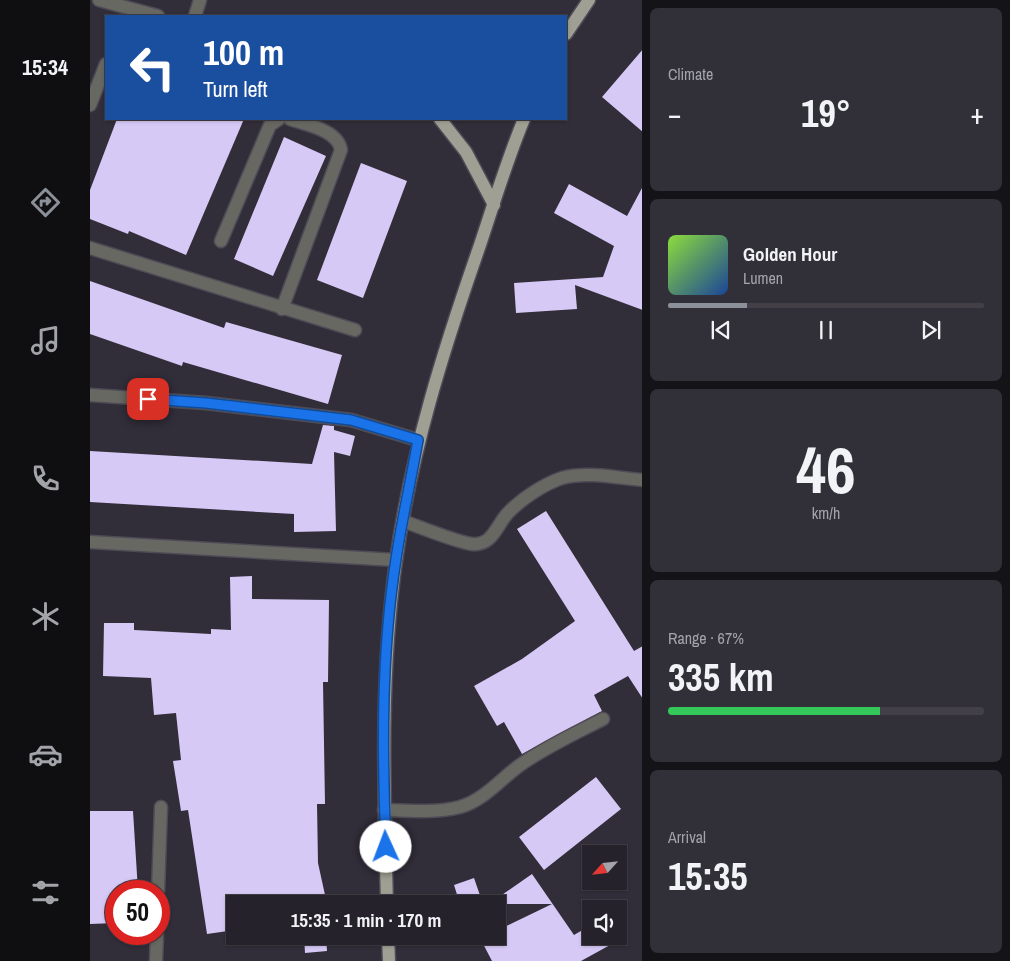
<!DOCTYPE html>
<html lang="en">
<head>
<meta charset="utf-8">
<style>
	:root { --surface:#25222b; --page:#312f37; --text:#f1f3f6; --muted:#a3a4a9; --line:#423f47; --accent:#8c9099 }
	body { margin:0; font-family:"Archivo Narrow",sans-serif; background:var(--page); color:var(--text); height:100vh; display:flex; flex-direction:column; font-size:19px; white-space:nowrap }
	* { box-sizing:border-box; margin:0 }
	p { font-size:16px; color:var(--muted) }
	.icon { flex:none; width:28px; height:28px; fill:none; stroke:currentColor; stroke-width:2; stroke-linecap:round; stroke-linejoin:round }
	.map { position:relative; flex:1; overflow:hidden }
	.details { display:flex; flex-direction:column; gap:8px; padding:8px; background:#141318; width:368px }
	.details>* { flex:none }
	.top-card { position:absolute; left:15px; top:15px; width:462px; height:105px; border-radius:0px; box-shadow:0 1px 4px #0004,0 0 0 1px var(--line); background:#1a4fa0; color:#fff; overflow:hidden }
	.needle { width:32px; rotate:243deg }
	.fabs { position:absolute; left:492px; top:845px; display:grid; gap:10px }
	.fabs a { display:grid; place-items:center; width:45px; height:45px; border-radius:0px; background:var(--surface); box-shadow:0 1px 4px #0004,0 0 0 1px var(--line); font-size:25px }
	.speed { position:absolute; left:15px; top:880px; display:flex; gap:10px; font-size:25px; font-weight:700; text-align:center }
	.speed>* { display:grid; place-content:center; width:65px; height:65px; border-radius:50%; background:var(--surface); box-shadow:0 1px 4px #0004,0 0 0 1px var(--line); line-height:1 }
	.speed .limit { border:8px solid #d22; background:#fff; color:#111 }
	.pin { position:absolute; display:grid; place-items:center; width:42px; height:42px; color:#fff; margin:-21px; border-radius:10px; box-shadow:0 2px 8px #0006 }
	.me { position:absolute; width:55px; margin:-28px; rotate:358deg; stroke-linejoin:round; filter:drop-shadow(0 0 4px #0008) }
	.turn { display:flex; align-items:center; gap:18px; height:105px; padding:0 15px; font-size:22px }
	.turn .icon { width:65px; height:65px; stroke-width:2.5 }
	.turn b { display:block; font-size:35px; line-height:42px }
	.big { font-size:38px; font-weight:700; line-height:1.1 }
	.details .widget { flex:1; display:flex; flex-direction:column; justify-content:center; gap:8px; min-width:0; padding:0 18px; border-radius:8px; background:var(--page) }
	.details .dial { align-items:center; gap:0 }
	.dial b { font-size:65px; line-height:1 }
	.song { display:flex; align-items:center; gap:15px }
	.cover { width:60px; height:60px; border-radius:8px; background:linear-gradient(135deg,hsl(90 70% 55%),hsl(220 70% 35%)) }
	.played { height:5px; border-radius:2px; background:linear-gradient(90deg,var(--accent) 25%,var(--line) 25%) }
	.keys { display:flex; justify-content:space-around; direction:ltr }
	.heat { display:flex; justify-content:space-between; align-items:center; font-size:28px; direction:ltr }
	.charge { height:8px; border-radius:4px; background:linear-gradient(90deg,#34c759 67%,var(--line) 0) }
	.trip { position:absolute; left:136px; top:895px; width:280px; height:50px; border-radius:0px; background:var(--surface); box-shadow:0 1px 4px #0004,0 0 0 1px var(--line); font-weight:700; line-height:50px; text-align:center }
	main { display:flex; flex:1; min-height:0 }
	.menu { display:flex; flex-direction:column; width:90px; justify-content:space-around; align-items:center; background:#0f0e11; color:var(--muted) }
	.menu .icon { width:35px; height:35px }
	.menu .current { color:var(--accent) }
	.menu b { font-size:22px; color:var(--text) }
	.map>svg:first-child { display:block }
	.building { fill:#d7c9f6 }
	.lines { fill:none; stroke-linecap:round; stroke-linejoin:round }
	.minor-casing { stroke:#4e4b56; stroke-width:15 }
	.major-casing { stroke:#4e4b56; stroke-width:15 }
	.minor { stroke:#686862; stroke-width:12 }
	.major { stroke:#9fa093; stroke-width:12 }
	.route-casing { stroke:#114b97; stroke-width:12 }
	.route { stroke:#1a73e8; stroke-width:9 }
</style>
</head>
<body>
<main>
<nav class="menu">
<b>15:34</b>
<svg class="icon current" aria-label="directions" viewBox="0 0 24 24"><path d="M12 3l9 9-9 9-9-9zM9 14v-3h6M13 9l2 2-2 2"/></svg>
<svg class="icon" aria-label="music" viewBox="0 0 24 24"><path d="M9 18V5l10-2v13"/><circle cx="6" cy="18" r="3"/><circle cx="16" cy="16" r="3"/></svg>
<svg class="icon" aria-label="phone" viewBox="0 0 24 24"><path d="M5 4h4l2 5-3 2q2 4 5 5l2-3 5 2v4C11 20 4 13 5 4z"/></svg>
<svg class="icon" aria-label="climate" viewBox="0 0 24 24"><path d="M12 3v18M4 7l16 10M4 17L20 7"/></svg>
<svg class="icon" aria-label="car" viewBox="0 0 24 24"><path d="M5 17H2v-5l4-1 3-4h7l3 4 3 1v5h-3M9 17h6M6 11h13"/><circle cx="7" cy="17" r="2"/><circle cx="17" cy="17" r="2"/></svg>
<svg class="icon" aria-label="filters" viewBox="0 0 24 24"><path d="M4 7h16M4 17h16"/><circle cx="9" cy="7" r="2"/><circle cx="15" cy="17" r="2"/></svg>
</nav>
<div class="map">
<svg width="553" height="961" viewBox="0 0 553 961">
	<rect width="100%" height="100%" fill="#312d39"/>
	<!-- building -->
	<path class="building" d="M 553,49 L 553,132 L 512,97 Z
		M 27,119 L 154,119 L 96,255 L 39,231 L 38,234 L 0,219 L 0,190 Z
		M 194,137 L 236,156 L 183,276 L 144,259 Z
		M 271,163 L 317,181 L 273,298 L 227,280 Z
		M 479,184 L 537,216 L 553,186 L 553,310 L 485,285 L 487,309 L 426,313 L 424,283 L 513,277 L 524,246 L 464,213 Z
		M 0,281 L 134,328 L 136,322 L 252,355 L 238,404 L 93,362 L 92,366 L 0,334 Z
		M 233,425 L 244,426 L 244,430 L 265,436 L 260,456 L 244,452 L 246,531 L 204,532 L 204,514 L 0,502 L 0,451 L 222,464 Z
		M 456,511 L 544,651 L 553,646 L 553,699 L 538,676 L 504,695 L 512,711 L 432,754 L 414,722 L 407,726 L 384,686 L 432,659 L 485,621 L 427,529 Z
		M 162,576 L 162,599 L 239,600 L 238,682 L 233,682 L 235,804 L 227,804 L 228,863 L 237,904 L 145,904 L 145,930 L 117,934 L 98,810 L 91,811 L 83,761 L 91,760 L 86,713 L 64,715 L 61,678 L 13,676 L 14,623 L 44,623 L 44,630 L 121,634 L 121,629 L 141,630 L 140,577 Z
		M 506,777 L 531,809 L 454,870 L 429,837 Z
		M 0,811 L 43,811 L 48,891 L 26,891 L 26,923 L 0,924 Z
		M 442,874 L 484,935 L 501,925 L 501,936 L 529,935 L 531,939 L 491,961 L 402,961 L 390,938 L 408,936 L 408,930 L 462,904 L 399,904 Z
		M 384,878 L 393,904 L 370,904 L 364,885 Z
		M 214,936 L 236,936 L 237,951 L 215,953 Z"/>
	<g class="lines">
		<defs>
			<path id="minor" d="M 9,0 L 68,16
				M 105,16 L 110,0
				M 0,105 L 16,64
				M 131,241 L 180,125 L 189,119
				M 0,248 L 265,330
				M 192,309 L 251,150 C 248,130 217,125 200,119
				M 0,395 L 116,403 L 261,420 L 328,440
				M 313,521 C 330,527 366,542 382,544 C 403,546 407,524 418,513 C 431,499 454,484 472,478 C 497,471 527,478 553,480
				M 0,542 L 306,560
				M 294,810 C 319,811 346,813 370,807 C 395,800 412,777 433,763 C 458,746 486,733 513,719
				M 68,891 L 71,807
				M 66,961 L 67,934"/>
			<path id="major" d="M 476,34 L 499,0
				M 350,119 L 376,152 L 404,205
				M 297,904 C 294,789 290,675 306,561 C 321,452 354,348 390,245 C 404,203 417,160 434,119
				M 298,936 L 299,961"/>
		</defs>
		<!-- minor casing -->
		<use href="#minor" class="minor-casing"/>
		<!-- major casing -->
		<use href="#major" class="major-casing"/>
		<!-- minor -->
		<use href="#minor" class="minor"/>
		<!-- major -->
		<use href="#major" class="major"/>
	</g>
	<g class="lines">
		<defs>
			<path id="route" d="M 58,399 L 116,403 L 261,420 L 328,440 C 321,480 312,519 306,559 C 291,654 292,752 296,847"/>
		</defs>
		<!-- route casing -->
		<use href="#route" class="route-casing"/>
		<!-- route -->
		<use href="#route" class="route"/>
	</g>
</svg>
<div class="fabs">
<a><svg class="needle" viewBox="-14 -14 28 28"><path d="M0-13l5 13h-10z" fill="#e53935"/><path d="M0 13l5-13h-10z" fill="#a3a4a9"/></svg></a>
<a><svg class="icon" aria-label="sound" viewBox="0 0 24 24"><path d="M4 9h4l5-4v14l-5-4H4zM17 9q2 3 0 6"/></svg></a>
</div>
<div class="speed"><div class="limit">50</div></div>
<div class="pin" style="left:58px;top:399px;background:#d93025"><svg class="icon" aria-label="arrive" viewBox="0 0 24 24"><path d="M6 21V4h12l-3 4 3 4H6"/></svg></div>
<svg class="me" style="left:296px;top:847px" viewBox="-20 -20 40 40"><circle r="19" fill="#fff"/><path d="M0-13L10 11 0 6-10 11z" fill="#1a73e8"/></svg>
<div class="trip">15:35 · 1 min · 170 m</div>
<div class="top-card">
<div class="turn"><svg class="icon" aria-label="left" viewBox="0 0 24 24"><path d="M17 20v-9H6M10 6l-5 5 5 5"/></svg><div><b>100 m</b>Turn left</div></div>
</div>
</div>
<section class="details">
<div class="widget"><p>Climate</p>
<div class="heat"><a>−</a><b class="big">19°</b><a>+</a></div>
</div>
<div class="widget">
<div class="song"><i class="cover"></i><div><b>Golden Hour</b><p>Lumen</p></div></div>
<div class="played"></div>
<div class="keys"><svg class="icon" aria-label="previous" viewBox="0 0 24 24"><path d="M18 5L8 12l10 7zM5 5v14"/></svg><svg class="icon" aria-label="pause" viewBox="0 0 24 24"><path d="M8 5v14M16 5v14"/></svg><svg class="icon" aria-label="next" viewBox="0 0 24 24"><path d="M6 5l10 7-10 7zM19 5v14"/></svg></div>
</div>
<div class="widget dial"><b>46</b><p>km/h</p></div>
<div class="widget"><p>Range · 67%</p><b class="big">335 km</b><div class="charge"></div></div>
<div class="widget"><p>Arrival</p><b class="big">15:35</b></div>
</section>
</main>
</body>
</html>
